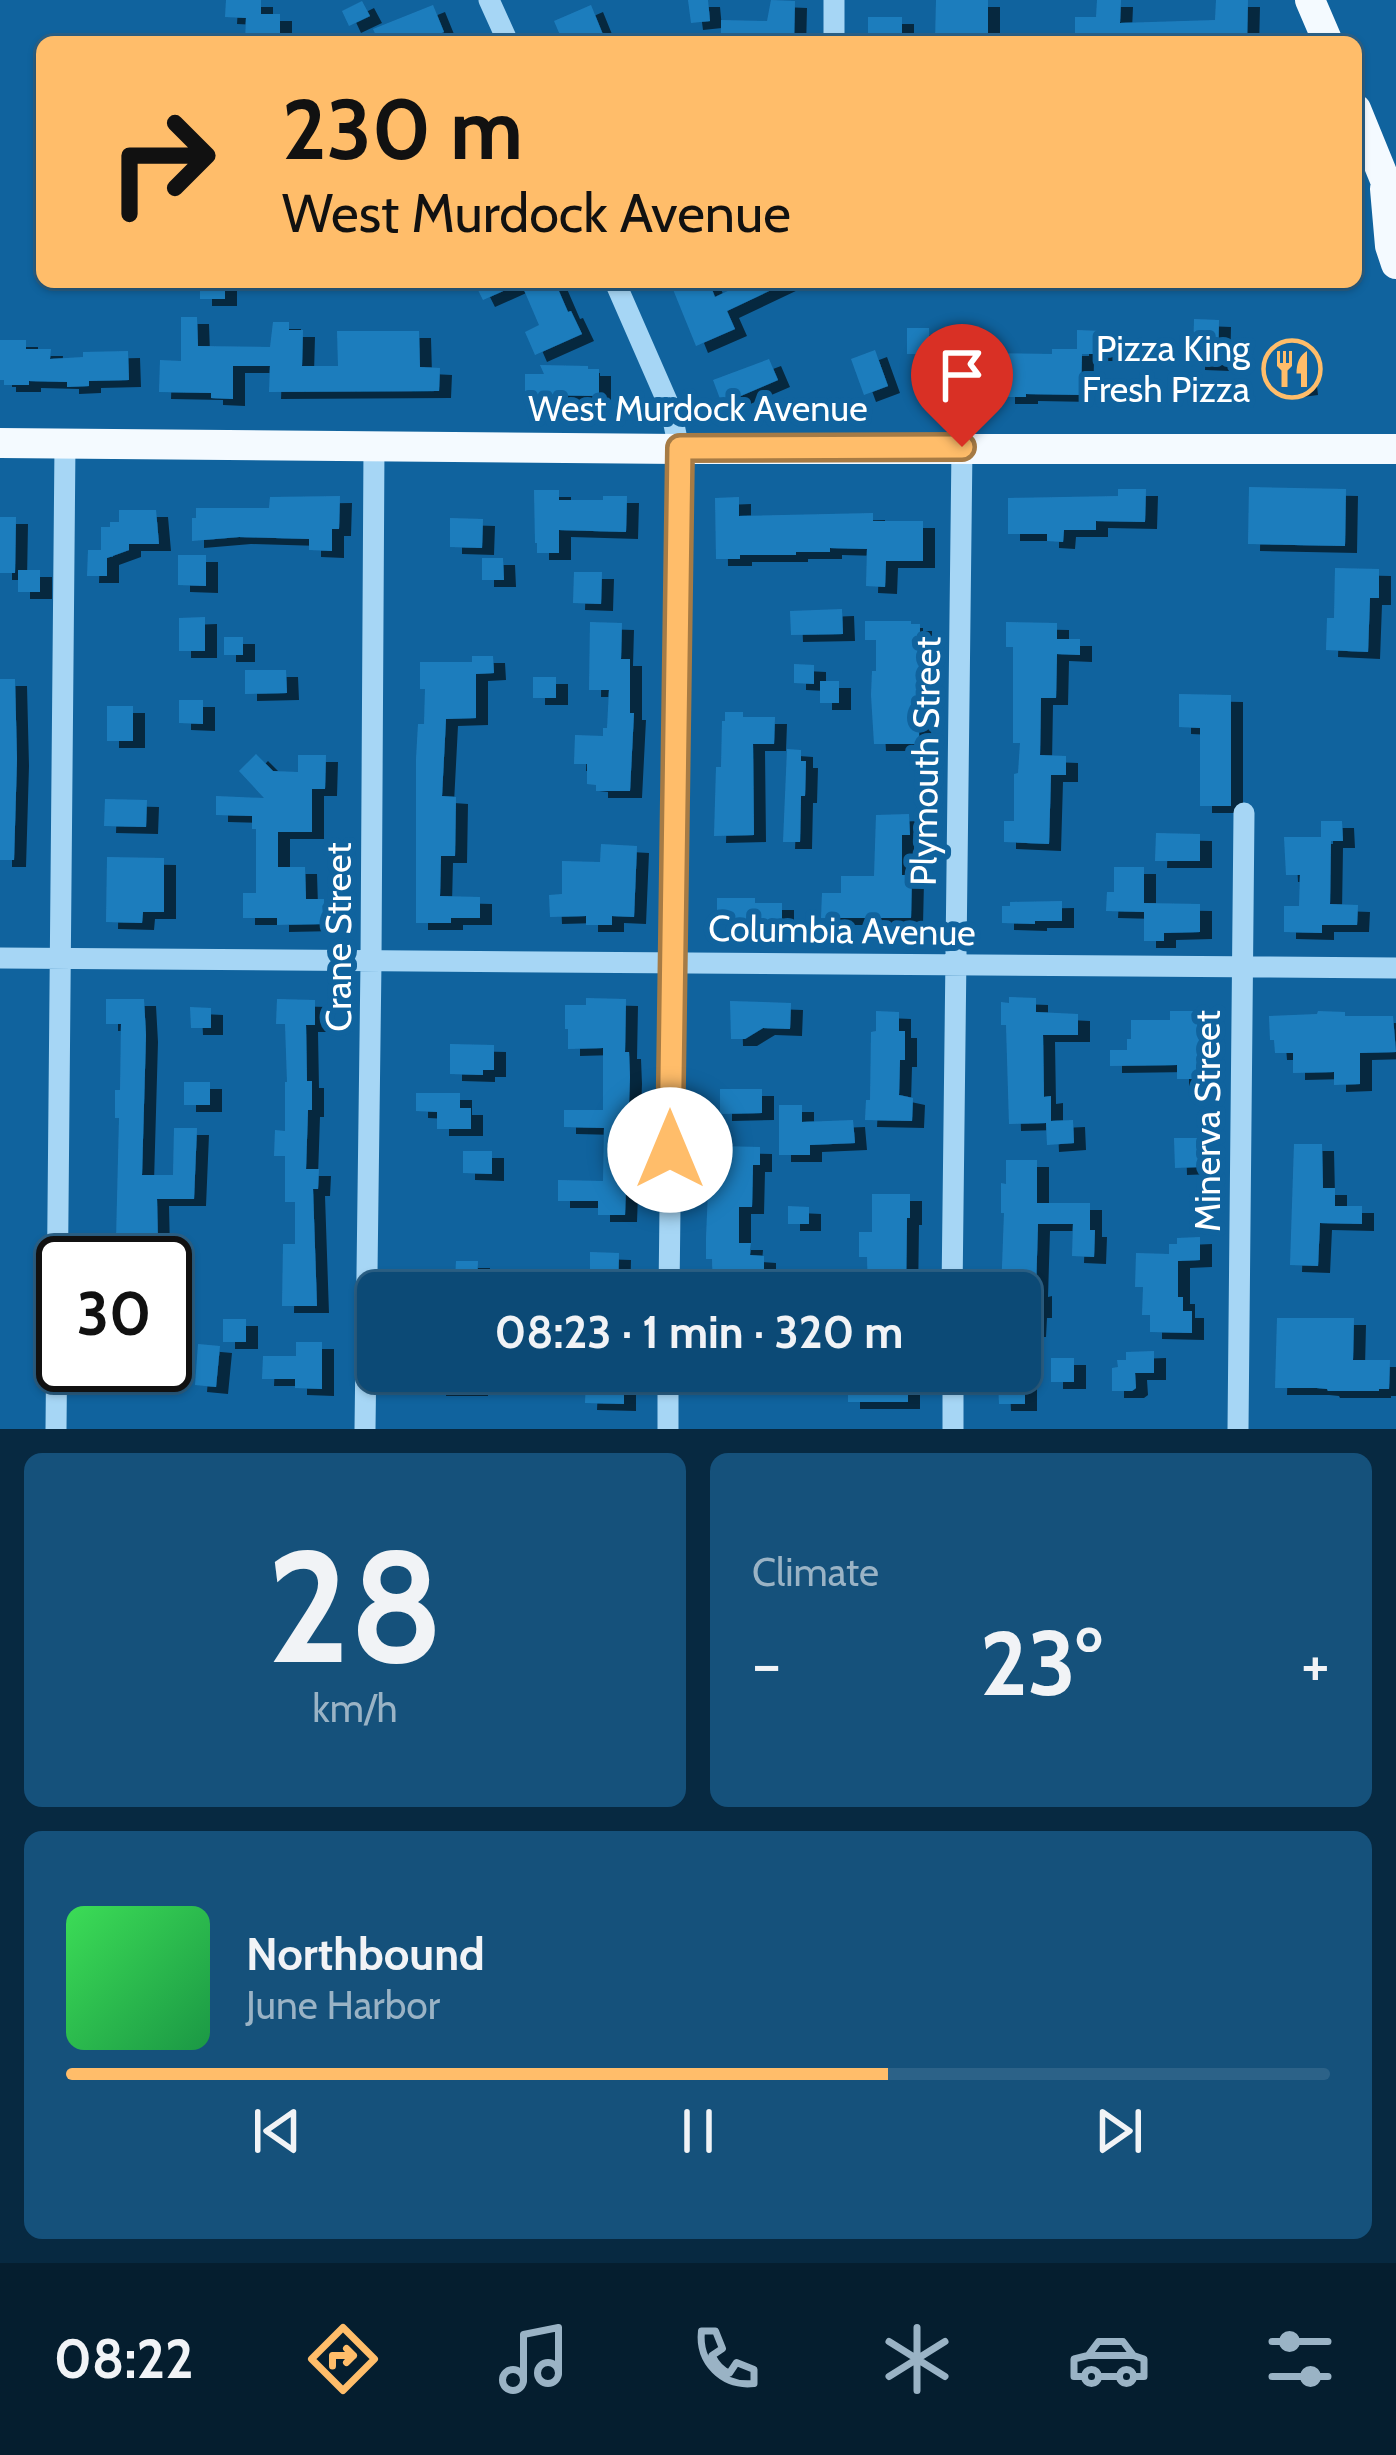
<!DOCTYPE html>
<html lang="en">
<head>
<meta charset="utf-8">
<style>
	:root { --surface:#0c4a76; --page:#15517b; --text:#f1f3f6; --muted:#9ab3c5; --line:#2c6288; --accent:#ffbd6a }
	body { margin:0; font-family:Cabin,sans-serif; background:var(--page); color:var(--text); height:100vh; display:flex; flex-direction:column; font-size:45px; white-space:nowrap }
	* { box-sizing:border-box; margin:0 }
	p { font-size:39px; color:var(--muted) }
	.icon { flex:none; width:66px; height:66px; fill:none; stroke:currentColor; stroke-width:2; stroke-linecap:round; stroke-linejoin:round }
	.map { position:relative; height:1429px; overflow:hidden }
	.panel { display:flex; flex-direction:column; gap:24px; padding:24px; background:#072941; flex:1 }
	.panel>* { flex:none }
	.top-card { position:absolute; left:36px; top:36px; width:1326px; height:252px; border-radius:18px; box-shadow:0 3px 9px #0004,0 0 0 3px var(--line); background:#ffbd6a; color:#111; overflow:hidden }
	.speed { position:absolute; left:36px; top:1236px; display:flex; gap:24px; font-size:60px; font-weight:700; text-align:center }
	.speed>* { display:grid; place-content:center; width:156px; height:156px; border-radius:50%; background:var(--surface); box-shadow:0 3px 9px #0004,0 0 0 3px var(--line); line-height:1 }
	.speed .limit { border:6px solid #111; border-radius:18px; background:#fff; color:#111 }
	.pin { position:absolute; display:grid; place-items:center; width:102px; height:102px; color:#fff; margin:-123px -51px; border-radius:50% 50% 50% 0; rotate:-45deg; box-shadow:0 0 12px #0007 }
	.pin .icon { rotate:45deg }
	.me { position:absolute; width:132px; margin:-66px; rotate:0deg; stroke-linejoin:round; filter:drop-shadow(0 0 9px #0008) }
	.turn { display:flex; align-items:center; gap:42px; height:252px; padding:0 48px; font-size:54px }
	.turn .icon { width:156px; height:156px; stroke-width:2.5 }
	.turn b { display:block; font-size:84px; line-height:102px }
	.big { font-size:90px; font-weight:800; line-height:1.1 }
	.panel .widget { flex:1; display:flex; flex-direction:column; justify-content:center; gap:18px; min-width:0; padding:0 42px; border-radius:18px; background:var(--page) }
	.panel .dial { align-items:center; gap:0 }
	.dial b { font-size:156px; line-height:1 }
	.song { display:flex; align-items:center; gap:36px }
	.cover { width:144px; height:144px; border-radius:18px; background:linear-gradient(135deg,hsl(130 70% 55%),hsl(140 70% 35%)) }
	.played { height:12px; border-radius:6px; background:linear-gradient(90deg,var(--accent) 65%,var(--line) 65%) }
	.keys { display:flex; justify-content:space-around; direction:ltr }
	.heat { display:flex; justify-content:space-between; align-items:center; font-size:66px; direction:ltr }
	.panel .tiles { flex:1; display:grid; gap:24px; grid-template-columns:1fr 1fr }
	.widget:last-child { grid-column:span 2 }
	.trip { position:absolute; left:357px; top:1272px; width:684px; height:120px; border-radius:18px; background:var(--surface); box-shadow:0 3px 9px #0004,0 0 0 3px var(--line); font-weight:800; line-height:120px; text-align:center }
	.dock { display:flex; height:192px; justify-content:space-around; align-items:center; background:#051e2f; color:var(--muted) }
	.dock .icon { width:84px; height:84px }
	.dock .selected { color:var(--accent) }
	.dock b { font-size:54px; color:var(--text) }
	.map>svg:first-child { display:block }
	.building { fill:#1e7dbd; filter:url(#shadow) }
	.lines { fill:none; stroke-linecap:round; stroke-linejoin:round }
	.minor { stroke:#a6d6f5; stroke-width:21 }
	.major { stroke:#f4faff; stroke-width:30 }
	.route-casing { stroke:#a67b45; stroke-width:30 }
	.route { stroke:#ffbd6a; stroke-width:21 }
	.labels { text-anchor:middle; dominant-baseline:central; stroke-width:12; stroke-linejoin:round; paint-order:stroke }
	.poi-label { font-size:36px; fill:#fff; stroke:#10639e; text-anchor:end }
	.street-label { font-size:36px; fill:#fff; stroke:#10639e }
</style>
</head>
<body>
<div class="map">
<svg width="1396" height="1429" viewBox="0 0 1396 1429">
	<defs>
		<filter id="shadow"><feDropShadow dx="12" dy="7" stdDeviation="0" flood-color="#0009"/></filter>
	</defs>
	<rect width="100%" height="100%" fill="#10639e"/>
	<!-- building -->
	<path class="building" d="M 226,0 L 261,0 L 261,14 L 280,14 L 280,42 L 245,42 L 246,18 L 225,17 Z
		M 688,0 L 708,0 L 710,21 L 691,23 Z
		M 771,0 L 795,1 L 794,42 L 721,42 L 721,20 L 767,21 Z
		M 936,0 L 988,0 L 988,42 L 935,42 Z
		M 1097,0 L 1121,0 L 1120,23 L 1215,20 L 1216,0 L 1248,0 L 1247,42 L 1075,42 L 1075,17 L 1096,17 Z
		M 362,1 L 370,16 L 349,26 L 342,11 Z
		M 433,5 L 444,32 L 421,42 L 379,42 L 373,29 Z
		M 591,5 L 606,42 L 563,42 L 554,21 Z
		M 868,17 L 902,17 L 902,42 L 868,42 Z
		M 200,282 L 225,282 L 225,299 L 200,299 Z
		M 485,282 L 555,282 L 568,312 L 571,311 L 582,334 L 535,355 L 525,332 L 539,325 L 521,283 L 483,300 L 476,286 Z
		M 670,282 L 709,282 L 715,297 L 747,282 L 788,282 L 727,311 L 735,329 L 696,346 Z
		M 181,317 L 197,317 L 198,346 L 270,347 L 273,322 L 289,322 L 289,330 L 303,330 L 302,366 L 338,366 L 337,331 L 419,331 L 420,367 L 440,368 L 439,391 L 269,392 L 270,366 L 233,366 L 233,399 L 211,398 L 211,393 L 159,392 L 160,360 L 181,361 Z
		M 1194,319 L 1219,320 L 1218,364 L 1193,363 Z
		M 907,328 L 929,328 L 930,354 L 907,354 Z
		M 1077,330 L 1101,331 L 1101,354 L 1082,354 L 1081,395 L 1026,394 L 1026,397 L 1003,397 L 1003,385 L 961,385 L 961,395 L 933,395 L 933,367 L 976,366 L 976,353 L 1052,354 L 1052,349 L 1077,349 Z
		M 0,340 L 26,340 L 26,349 L 51,349 L 50,359 L 83,357 L 83,352 L 128,351 L 129,380 L 89,381 L 89,386 L 67,387 L 67,382 L 29,381 L 29,385 L 4,385 L 4,380 L 0,380 Z
		M 875,350 L 888,386 L 864,395 L 851,359 Z
		M 769,359 L 778,380 L 722,404 L 713,380 Z
		M 1303,360 L 1306,388 L 1283,391 L 1279,363 Z
		M 540,365 L 588,366 L 588,369 L 599,369 L 599,396 L 525,395 L 525,374 L 544,374 Z
		M 1249,487 L 1346,489 L 1345,546 L 1248,544 Z
		M 1118,489 L 1146,489 L 1145,522 L 1096,521 L 1096,530 L 1064,530 L 1063,542 L 1047,541 L 1047,534 L 1008,534 L 1008,498 L 1118,496 Z
		M 534,490 L 559,490 L 559,500 L 603,500 L 603,496 L 627,496 L 626,532 L 559,530 L 559,553 L 537,553 L 537,543 L 535,543 Z
		M 340,496 L 339,529 L 332,529 L 332,551 L 309,550 L 309,539 L 239,537 L 192,541 L 192,518 L 196,518 L 196,508 L 269,508 L 270,497 Z
		M 739,497 L 739,516 L 873,513 L 873,521 L 923,521 L 923,561 L 886,561 L 885,587 L 866,586 L 867,549 L 830,548 L 830,552 L 796,552 L 796,555 L 740,555 L 740,559 L 716,559 L 715,498 Z
		M 119,510 L 156,510 L 159,544 L 129,544 L 129,550 L 107,558 L 107,576 L 87,576 L 88,550 L 101,550 L 101,527 L 110,527 L 110,522 L 119,522 Z
		M 0,517 L 16,517 L 15,573 L 0,573 Z
		M 450,518 L 483,519 L 482,548 L 450,547 Z
		M 178,555 L 206,555 L 206,586 L 178,585 Z
		M 482,558 L 503,558 L 504,580 L 482,580 Z
		M 1335,568 L 1379,569 L 1379,598 L 1370,598 L 1368,652 L 1326,650 L 1327,618 L 1334,618 Z
		M 18,570 L 40,570 L 40,592 L 18,592 Z
		M 574,572 L 602,572 L 601,604 L 573,603 Z
		M 842,609 L 843,634 L 791,635 L 790,611 Z
		M 205,617 L 205,651 L 179,651 L 179,618 Z
		M 865,621 L 911,621 L 911,624 L 920,624 L 919,744 L 874,744 L 871,695 L 872,671 L 876,671 L 876,640 L 865,640 Z
		M 590,622 L 622,623 L 621,659 L 630,659 L 630,713 L 634,713 L 630,791 L 596,791 L 596,785 L 587,784 L 587,764 L 574,764 L 575,735 L 603,736 L 603,728 L 607,728 L 609,690 L 589,690 Z
		M 1006,622 L 1057,623 L 1057,639 L 1080,639 L 1080,655 L 1057,654 L 1056,698 L 1041,698 L 1040,755 L 1066,756 L 1066,775 L 1051,775 L 1049,844 L 1004,842 L 1004,821 L 1014,821 L 1014,774 L 1018,773 L 1020,743 L 1013,743 L 1013,647 L 1006,647 Z
		M 224,637 L 243,637 L 243,655 L 224,655 Z
		M 472,656 L 493,656 L 494,673 L 476,674 L 476,718 L 446,719 L 442,796 L 456,797 L 455,856 L 441,856 L 440,896 L 480,897 L 480,918 L 451,918 L 451,923 L 416,923 L 416,759 L 418,724 L 424,724 L 425,689 L 420,689 L 420,662 L 472,662 Z
		M 794,664 L 814,665 L 814,684 L 794,683 Z
		M 245,670 L 286,670 L 287,693 L 245,694 Z
		M 533,677 L 556,677 L 556,698 L 533,698 Z
		M 0,679 L 15,679 L 17,759 L 14,860 L 0,860 Z
		M 820,681 L 839,681 L 839,703 L 820,703 Z
		M 1179,694 L 1231,695 L 1231,806 L 1200,806 L 1200,728 L 1179,727 Z
		M 179,700 L 203,700 L 203,724 L 179,723 Z
		M 107,706 L 133,706 L 133,741 L 107,741 Z
		M 725,712 L 743,712 L 743,717 L 775,717 L 774,744 L 753,744 L 754,835 L 714,836 L 716,767 L 721,767 L 722,721 L 725,721 Z
		M 787,749 L 801,750 L 801,761 L 806,761 L 805,796 L 801,796 L 800,842 L 783,842 Z
		M 256,754 L 273,771 L 298,772 L 298,755 L 326,755 L 325,789 L 312,789 L 312,832 L 278,832 L 278,867 L 305,867 L 306,899 L 324,899 L 324,924 L 277,925 L 277,918 L 243,918 L 243,893 L 256,893 L 256,829 L 252,829 L 252,816 L 216,815 L 216,796 L 264,798 L 239,771 Z
		M 105,799 L 147,800 L 146,827 L 104,826 Z
		M 909,814 L 910,835 L 902,835 L 902,875 L 912,875 L 911,918 L 821,918 L 822,893 L 841,893 L 841,876 L 874,876 L 876,815 Z
		M 1321,821 L 1342,821 L 1343,841 L 1331,841 L 1330,904 L 1358,905 L 1357,925 L 1322,925 L 1322,933 L 1284,932 L 1284,906 L 1299,906 L 1300,875 L 1286,875 L 1284,837 L 1321,837 Z
		M 1156,833 L 1200,834 L 1200,861 L 1155,861 Z
		M 601,844 L 637,846 L 634,917 L 612,916 L 612,925 L 586,925 L 586,916 L 550,917 L 549,895 L 562,894 L 562,861 L 600,862 Z
		M 107,857 L 164,858 L 164,912 L 143,912 L 142,923 L 106,922 Z
		M 1114,867 L 1144,867 L 1144,912 L 1106,911 L 1107,892 L 1114,892 Z
		M 717,898 L 755,898 L 755,903 L 782,903 L 782,922 L 717,922 Z
		M 1062,901 L 1062,921 L 1035,921 L 1035,924 L 1002,923 L 1002,906 L 1010,906 L 1010,902 Z
		M 1144,903 L 1200,904 L 1200,932 L 1164,933 L 1164,941 L 1144,941 Z
		M 1009,997 L 1036,998 L 1036,1012 L 1078,1014 L 1078,1035 L 1043,1035 L 1044,1097 L 1051,1096 L 1051,1121 L 1073,1120 L 1074,1143 L 1047,1145 L 1046,1123 L 1009,1124 L 1006,1025 L 1001,1025 L 1001,1002 L 1009,1003 Z
		M 586,998 L 626,999 L 625,1052 L 629,1052 L 630,1077 L 625,1215 L 598,1215 L 598,1201 L 558,1201 L 558,1180 L 603,1181 L 604,1128 L 564,1127 L 564,1110 L 603,1110 L 603,1048 L 568,1049 L 568,1029 L 565,1029 L 565,1005 L 586,1005 Z
		M 106,999 L 144,999 L 146,1035 L 142,1175 L 173,1175 L 174,1128 L 197,1128 L 194,1199 L 157,1199 L 158,1242 L 146,1242 L 146,1260 L 104,1260 L 104,1240 L 116,1240 L 119,1118 L 115,1118 L 115,1090 L 120,1090 L 121,1024 L 106,1024 Z
		M 277,999 L 315,1000 L 315,1025 L 306,1025 L 307,1081 L 312,1081 L 312,1110 L 308,1110 L 306,1169 L 319,1169 L 318,1189 L 313,1189 L 317,1306 L 282,1306 L 283,1244 L 295,1244 L 295,1202 L 285,1202 L 285,1156 L 274,1156 L 275,1130 L 285,1131 L 285,1082 L 287,1082 L 285,1024 L 276,1024 Z
		M 730,1001 L 791,1003 L 790,1029 L 763,1028 L 745,1039 L 731,1039 Z
		M 190,1007 L 211,1008 L 211,1028 L 191,1028 Z
		M 876,1011 L 899,1012 L 899,1031 L 905,1031 L 905,1060 L 900,1060 L 899,1095 L 913,1098 L 912,1121 L 865,1120 L 866,1100 L 870,1100 L 871,1032 L 876,1031 Z
		M 1170,1011 L 1199,1011 L 1199,1079 L 1177,1079 L 1177,1065 L 1110,1066 L 1110,1050 L 1127,1050 L 1127,1039 L 1131,1039 L 1131,1020 L 1170,1020 Z
		M 1318,1011 L 1345,1012 L 1345,1016 L 1393,1016 L 1396,1052 L 1360,1053 L 1360,1084 L 1334,1085 L 1334,1072 L 1293,1073 L 1293,1053 L 1275,1053 L 1274,1040 L 1270,1040 L 1269,1016 L 1317,1014 Z
		M 450,1044 L 494,1045 L 494,1070 L 483,1070 L 483,1075 L 450,1074 Z
		M 184,1082 L 210,1082 L 210,1105 L 184,1105 Z
		M 720,1089 L 762,1089 L 762,1113 L 720,1114 Z
		M 416,1093 L 460,1093 L 460,1108 L 471,1108 L 471,1129 L 437,1129 L 437,1112 L 416,1111 Z
		M 779,1105 L 802,1105 L 802,1122 L 853,1120 L 855,1143 L 810,1145 L 810,1155 L 779,1155 Z
		M 1174,1138 L 1199,1138 L 1200,1167 L 1175,1168 Z
		M 1294,1144 L 1322,1144 L 1323,1188 L 1335,1188 L 1335,1206 L 1362,1206 L 1362,1224 L 1320,1223 L 1318,1266 L 1290,1265 Z
		M 717,1146 L 760,1147 L 760,1165 L 753,1165 L 752,1207 L 739,1207 L 739,1243 L 751,1243 L 750,1255 L 764,1256 L 764,1293 L 713,1293 L 712,1259 L 706,1259 L 706,1238 L 708,1190 L 713,1191 L 713,1187 L 717,1187 Z
		M 463,1151 L 492,1151 L 492,1174 L 463,1173 Z
		M 1006,1160 L 1037,1160 L 1037,1203 L 1090,1203 L 1090,1230 L 1095,1230 L 1094,1257 L 1072,1256 L 1073,1224 L 1038,1224 L 1036,1290 L 1040,1289 L 1040,1311 L 1035,1311 L 1034,1330 L 1020,1330 L 1020,1293 L 1001,1293 L 1004,1213 L 1001,1213 L 1001,1183 L 1006,1184 Z
		M 872,1194 L 910,1194 L 910,1218 L 907,1218 L 906,1293 L 868,1293 L 867,1257 L 859,1257 L 859,1232 L 872,1232 Z
		M 788,1206 L 809,1207 L 809,1224 L 788,1224 Z
		M 1200,1237 L 1200,1260 L 1178,1261 L 1178,1297 L 1183,1297 L 1183,1311 L 1192,1311 L 1192,1333 L 1150,1332 L 1150,1315 L 1142,1315 L 1143,1287 L 1135,1287 L 1136,1253 L 1169,1254 L 1169,1244 L 1177,1244 L 1177,1238 Z
		M 590,1252 L 619,1253 L 618,1293 L 590,1293 Z
		M 456,1261 L 478,1261 L 477,1282 L 455,1281 Z
		M 1277,1318 L 1354,1318 L 1353,1360 L 1390,1360 L 1389,1389 L 1379,1389 L 1379,1391 L 1328,1391 L 1327,1389 L 1317,1388 L 1275,1388 Z
		M 223,1319 L 246,1319 L 246,1342 L 223,1342 Z
		M 296,1342 L 322,1342 L 322,1389 L 295,1388 L 295,1379 L 262,1379 L 263,1356 L 296,1356 Z
		M 198,1344 L 220,1346 L 216,1387 L 195,1385 Z
		M 1154,1351 L 1154,1373 L 1135,1373 L 1136,1388 L 1132,1391 L 1112,1391 L 1112,1368 L 1118,1367 L 1117,1360 L 1126,1360 L 1126,1352 Z
		M 1051,1358 L 1074,1358 L 1074,1382 L 1051,1382 Z
		M 109,1365 L 139,1365 L 139,1380 L 135,1381 L 134,1387 L 109,1387 Z
		M 435,1371 L 476,1371 L 476,1389 L 434,1389 Z
		M 848,1372 L 908,1372 L 908,1402 L 848,1402 Z
		M 586,1380 L 624,1381 L 624,1404 L 585,1403 Z
		M 998,1381 L 1025,1381 L 1025,1404 L 999,1404 Z"/>
	<g class="lines">
		<!-- minor -->
		<path class="minor" d="M 489,0 L 508,42
			M 834,0 L 834,42
			M 615,282 L 671,410 L 679,449 L 669,1293
			M 0,958 L 1396,968
			M 952,1293 L 962,447
			M 953,1371 L 953,1429
			M 56,1429 L 65,444
			M 365,1429 L 371,962 L 374,446
			M 668,1429 L 668,1371
			M 1238,1429 L 1244,813"/>
		<!-- major -->
		<path class="major" d="M 1310,0 L 1328,42
			M 1356,109 L 1396,207
			M 1385,189 L 1390,246 L 1396,264
			M 0,443 L 679,449 L 1396,449"/>
	</g>
	<g class="lines">
		<defs>
			<path id="route" d="M 670,1150 L 680,448 L 962,447"/>
		</defs>
		<!-- route casing -->
		<use href="#route" class="route-casing"/>
		<!-- route -->
		<use href="#route" class="route"/>
	</g>
	<!-- icons -->
	<defs>
		<symbol id="restaurant-ring" viewBox="-11 -11 22 22"><circle r="9.5" fill="#10639e" stroke="#ffbd6a" stroke-width="1.5"/><path d="M-5-6h1v4h1v-4h1v4h1v-4h1v5L-1.5 .5V6h-2V.5L-5-1ZM5-6V6H3V1.5H1.5Q1.5-4 5-6Z" fill="#ffbd6a"/></symbol>
	</defs>
	<g fill-rule="evenodd">
		<use href="#restaurant-ring" x="1259" y="336" width="66" height="66"/>
	</g>
	<g class="labels">
		<!-- poi labels -->
		<g class="poi-label">
			<text x="1250" y="348">Pizza King<tspan x="1250" dy="41">Fresh Pizza</tspan></text>
		</g>
		<!-- street labels -->
		<g class="street-label">
			<text x="698" y="408">West Murdock Avenue</text>
			<text transform="translate(925 761) rotate(-89)">Plymouth Street</text>
			<text transform="translate(842 930) rotate(1)">Columbia Avenue</text>
			<text transform="translate(338 937) rotate(-90)">Crane Street</text>
			<text transform="translate(1207 1121) rotate(-90)">Minerva Street</text>
		</g>
	</g>
</svg>
<div class="speed"><div class="limit">30</div></div>
<div class="pin" style="left:962px;top:447px;background:#d93025"><svg class="icon" aria-label="arrive" viewBox="0 0 24 24"><path d="M6 21V4h12l-3 4 3 4H6"/></svg></div>
<svg class="me" style="left:670px;top:1150px" viewBox="-20 -20 40 40"><circle r="19" fill="#fff"/><path d="M0-13L10 11 0 6-10 11z" fill="#ffbd6a"/></svg>
<div class="trip">08:23 · 1 min · 320 m</div>
<div class="top-card">
<div class="turn"><svg class="icon" aria-label="right" viewBox="0 0 24 24"><path d="M7 20v-9h11M14 6l5 5-5 5"/></svg><div><b>230 m</b>West Murdock Avenue</div></div>
</div>
</div>
<section class="panel">
<div class="tiles">
<div class="widget dial"><b>28</b><p>km/h</p></div>
<div class="widget"><p>Climate</p>
<div class="heat"><a>−</a><b class="big">23°</b><a>+</a></div>
</div>
<div class="widget">
<div class="song"><i class="cover"></i><div><b>Northbound</b><p>June Harbor</p></div></div>
<div class="played"></div>
<div class="keys"><svg class="icon" aria-label="previous" viewBox="0 0 24 24"><path d="M18 5L8 12l10 7zM5 5v14"/></svg><svg class="icon" aria-label="pause" viewBox="0 0 24 24"><path d="M8 5v14M16 5v14"/></svg><svg class="icon" aria-label="next" viewBox="0 0 24 24"><path d="M6 5l10 7-10 7zM19 5v14"/></svg></div>
</div>
</div>
</section>
<nav class="dock">
<b>08:22</b>
<svg class="icon selected" aria-label="directions" viewBox="0 0 24 24"><path d="M12 3l9 9-9 9-9-9zM9 14v-3h6M13 9l2 2-2 2"/></svg>
<svg class="icon" aria-label="music" viewBox="0 0 24 24"><path d="M9 18V5l10-2v13"/><circle cx="6" cy="18" r="3"/><circle cx="16" cy="16" r="3"/></svg>
<svg class="icon" aria-label="phone" viewBox="0 0 24 24"><path d="M5 4h4l2 5-3 2q2 4 5 5l2-3 5 2v4C11 20 4 13 5 4z"/></svg>
<svg class="icon" aria-label="climate" viewBox="0 0 24 24"><path d="M12 3v18M4 7l16 10M4 17L20 7"/></svg>
<svg class="icon" aria-label="car" viewBox="0 0 24 24"><path d="M5 17H2v-5l4-1 3-4h7l3 4 3 1v5h-3M9 17h6M6 11h13"/><circle cx="7" cy="17" r="2"/><circle cx="17" cy="17" r="2"/></svg>
<svg class="icon" aria-label="filters" viewBox="0 0 24 24"><path d="M4 7h16M4 17h16"/><circle cx="9" cy="7" r="2"/><circle cx="15" cy="17" r="2"/></svg>
</nav>
</body>
</html>
